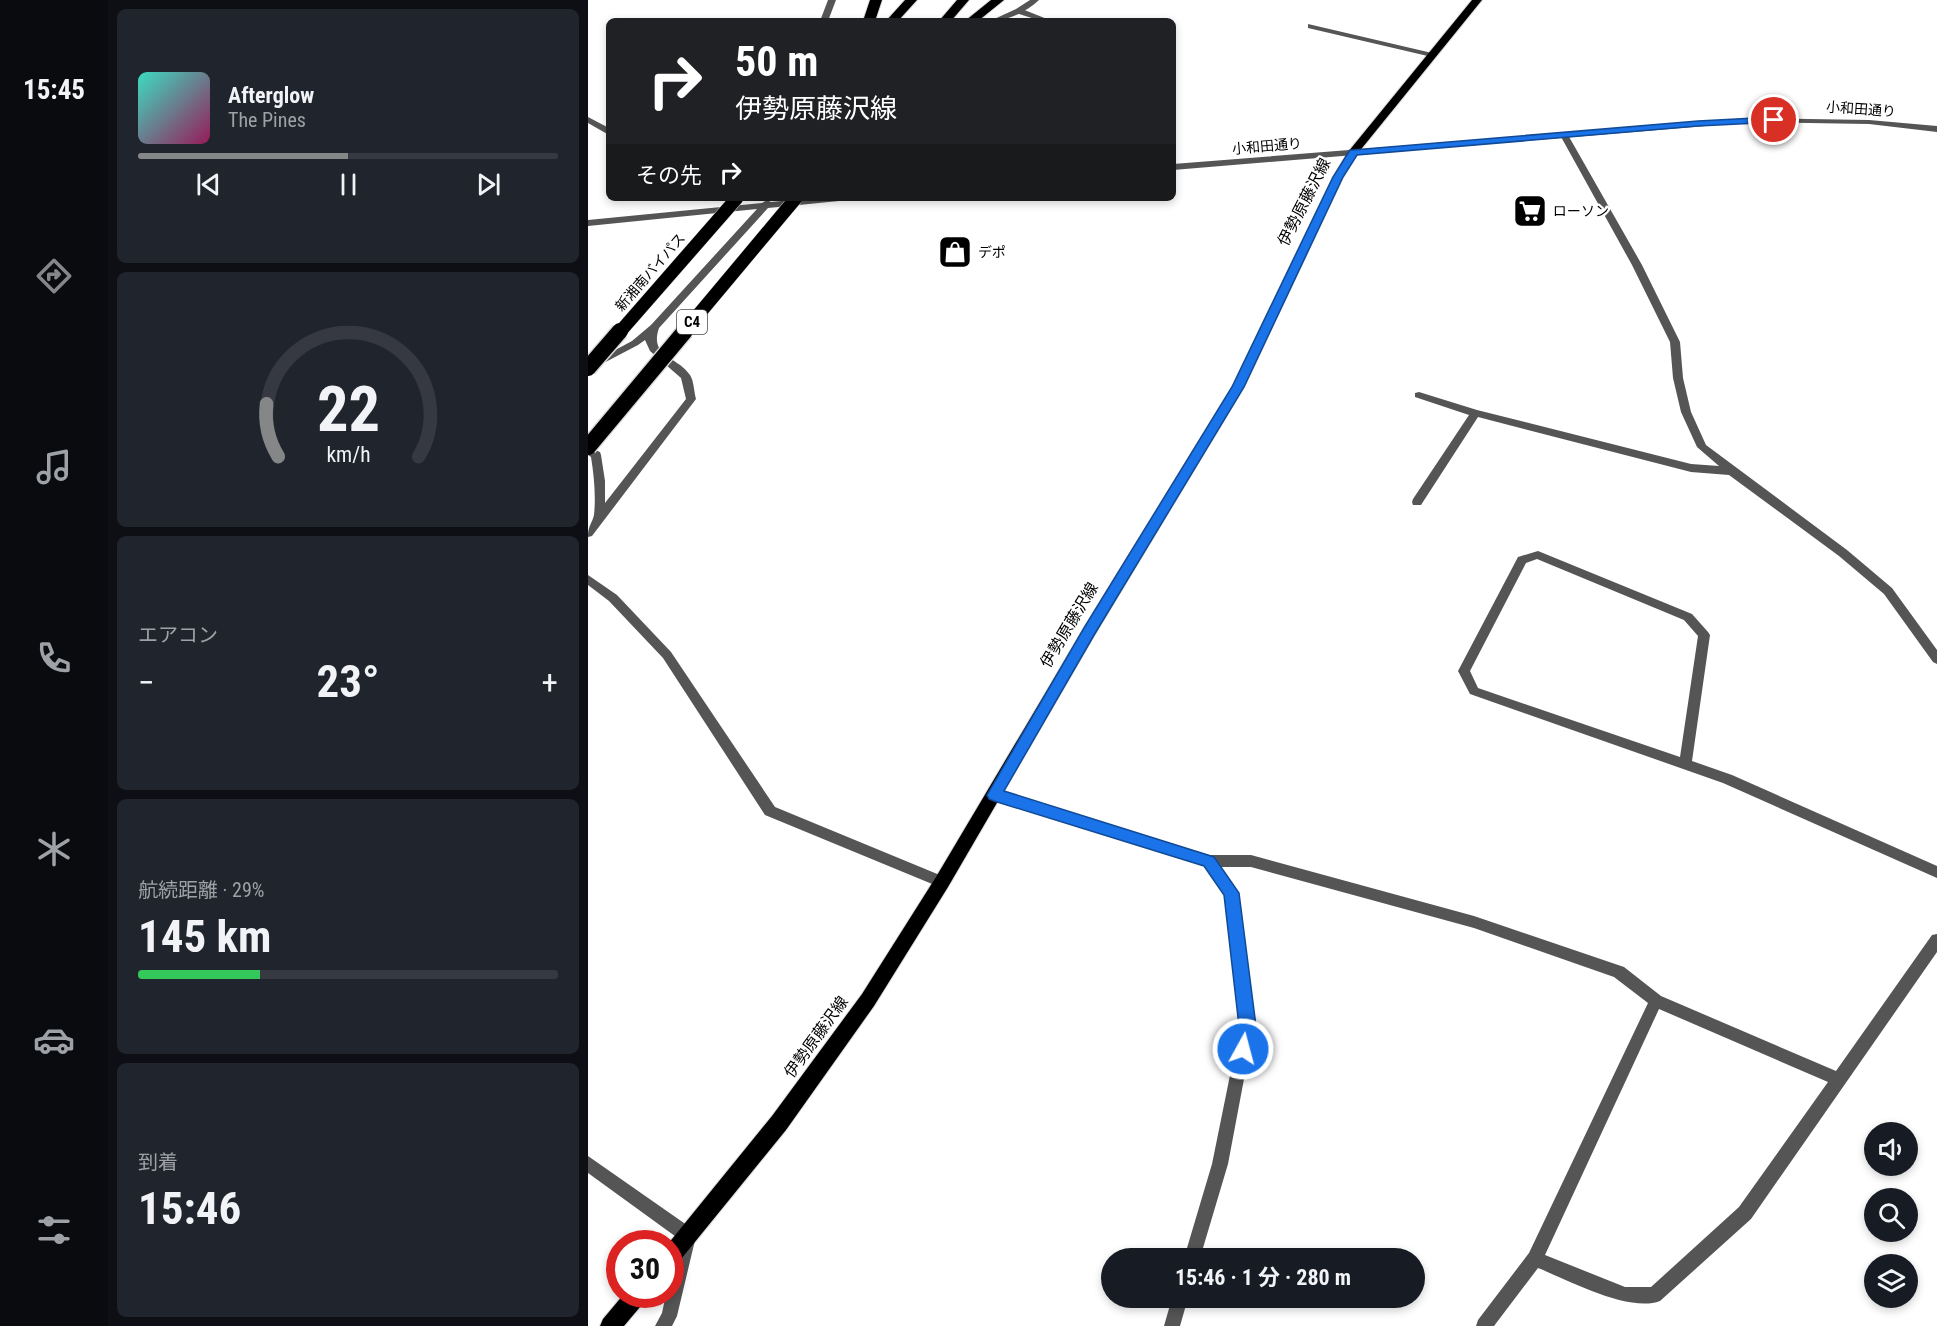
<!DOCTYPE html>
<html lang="ja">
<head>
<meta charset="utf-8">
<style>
	:root { --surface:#171b24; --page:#20242c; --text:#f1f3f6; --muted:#9ea1a6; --line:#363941; --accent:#858687 }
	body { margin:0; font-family:"Roboto Condensed","Noto Sans JP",sans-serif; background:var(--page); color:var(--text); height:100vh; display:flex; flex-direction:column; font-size:22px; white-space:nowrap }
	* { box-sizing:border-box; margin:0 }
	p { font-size:20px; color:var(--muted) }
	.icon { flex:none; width:33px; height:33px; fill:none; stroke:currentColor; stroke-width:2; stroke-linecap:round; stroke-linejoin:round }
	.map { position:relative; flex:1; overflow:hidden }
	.drawer { display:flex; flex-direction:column; gap:9px; padding:9px; background:#0d0f14; width:480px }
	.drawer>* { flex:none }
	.hud { position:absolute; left:18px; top:18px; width:570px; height:183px; border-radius:9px; box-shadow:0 3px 9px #0003; background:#202124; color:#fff; overflow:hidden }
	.tools { position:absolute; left:1276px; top:1122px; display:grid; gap:12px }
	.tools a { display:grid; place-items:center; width:54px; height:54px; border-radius:50%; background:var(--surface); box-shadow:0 3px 9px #0003; font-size:30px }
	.speed { position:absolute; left:18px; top:1230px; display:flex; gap:12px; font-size:30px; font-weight:700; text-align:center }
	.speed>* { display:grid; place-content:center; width:78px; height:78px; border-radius:50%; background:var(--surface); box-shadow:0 3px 9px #0003; line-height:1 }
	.speed .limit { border:9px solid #d22; background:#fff; color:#111 }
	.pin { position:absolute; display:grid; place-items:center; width:51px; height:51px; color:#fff; margin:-26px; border:3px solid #fff; border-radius:50%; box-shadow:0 2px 6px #0007 }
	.me { position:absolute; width:66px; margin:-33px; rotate:7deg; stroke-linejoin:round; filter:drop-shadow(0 0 4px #0008) }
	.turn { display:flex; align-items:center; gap:21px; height:126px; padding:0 30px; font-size:27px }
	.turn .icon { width:78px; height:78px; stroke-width:2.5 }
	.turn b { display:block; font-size:42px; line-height:51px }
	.then { display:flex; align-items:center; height:57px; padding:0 30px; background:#0003; gap:12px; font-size:22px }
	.big { font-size:45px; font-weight:700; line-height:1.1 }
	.drawer .card { flex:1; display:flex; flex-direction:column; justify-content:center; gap:9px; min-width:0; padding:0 21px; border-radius:9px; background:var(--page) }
	.drawer .dial { align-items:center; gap:0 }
	.dial svg { height:156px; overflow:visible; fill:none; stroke:var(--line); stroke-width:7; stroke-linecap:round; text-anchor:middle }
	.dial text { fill:var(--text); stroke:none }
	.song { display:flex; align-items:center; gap:18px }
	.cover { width:72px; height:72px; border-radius:9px; background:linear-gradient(135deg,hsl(170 70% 55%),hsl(330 70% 35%)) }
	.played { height:6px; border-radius:3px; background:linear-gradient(90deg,var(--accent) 50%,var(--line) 50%) }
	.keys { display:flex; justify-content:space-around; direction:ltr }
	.heat { display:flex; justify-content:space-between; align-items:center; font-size:33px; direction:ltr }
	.charge { height:9px; border-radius:4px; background:linear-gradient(90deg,#34c759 29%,var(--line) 0) }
	.trip { position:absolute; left:513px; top:1248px; width:324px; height:60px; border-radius:30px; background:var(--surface); box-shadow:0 3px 9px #0003; font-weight:700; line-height:60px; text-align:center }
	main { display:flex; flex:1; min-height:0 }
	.tab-bar { display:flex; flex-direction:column; width:108px; justify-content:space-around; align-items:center; background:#090b0e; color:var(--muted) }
	.tab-bar .icon { width:42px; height:42px }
	.tab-bar .on { color:var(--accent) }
	.tab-bar b { font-size:27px; color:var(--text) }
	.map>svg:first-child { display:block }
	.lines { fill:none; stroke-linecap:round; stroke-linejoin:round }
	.primary-casing { stroke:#dbdbdb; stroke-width:2 }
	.motorway-casing { stroke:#dbdbdb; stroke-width:2 }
	.service { fill:#555; fill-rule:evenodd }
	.minor { fill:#555; fill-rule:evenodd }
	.tertiary { fill:#555; fill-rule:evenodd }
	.primary { fill:#000; fill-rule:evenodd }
	.motorway { fill:#000; fill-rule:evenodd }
	.motorway-bridge-far1-casing { stroke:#dbdbdb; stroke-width:14; stroke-linecap:butt }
	.motorway-bridge-casing { stroke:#dbdbdb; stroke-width:19; stroke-linecap:butt }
	.motorway-bridge-far1 { stroke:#000; stroke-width:13 }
	.motorway-bridge { stroke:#000; stroke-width:16 }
	.route { fill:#1a73e8; stroke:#114b97; stroke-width:1.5 }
	.labels { text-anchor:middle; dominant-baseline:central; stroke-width:4.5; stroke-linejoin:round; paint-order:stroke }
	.far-street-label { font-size:14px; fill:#000; stroke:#fff }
	.far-poi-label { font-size:14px; fill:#000; stroke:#fff; text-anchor:start }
	.shield { fill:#fff; stroke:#4c4c4c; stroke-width:1.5 }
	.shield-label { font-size:15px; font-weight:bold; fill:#000 }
	.street-label { font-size:16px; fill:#000; stroke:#fff }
</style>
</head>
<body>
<main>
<nav class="tab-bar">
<b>15:45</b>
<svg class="icon on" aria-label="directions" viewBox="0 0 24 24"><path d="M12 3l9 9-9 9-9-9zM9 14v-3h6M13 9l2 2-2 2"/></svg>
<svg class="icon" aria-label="music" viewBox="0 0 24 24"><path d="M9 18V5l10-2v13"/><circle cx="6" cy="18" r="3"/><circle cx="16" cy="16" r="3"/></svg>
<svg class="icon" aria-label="phone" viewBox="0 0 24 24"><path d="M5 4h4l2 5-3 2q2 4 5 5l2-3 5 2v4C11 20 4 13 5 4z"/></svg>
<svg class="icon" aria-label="climate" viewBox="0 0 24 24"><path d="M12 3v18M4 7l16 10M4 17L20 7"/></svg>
<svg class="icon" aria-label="car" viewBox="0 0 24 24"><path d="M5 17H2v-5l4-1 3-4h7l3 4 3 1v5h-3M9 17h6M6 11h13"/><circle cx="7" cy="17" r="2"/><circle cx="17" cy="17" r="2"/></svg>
<svg class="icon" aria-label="filters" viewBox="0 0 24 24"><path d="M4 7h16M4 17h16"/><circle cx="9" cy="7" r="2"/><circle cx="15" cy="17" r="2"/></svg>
</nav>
<section class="drawer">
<div class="card">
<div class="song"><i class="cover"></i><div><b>Afterglow</b><p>The Pines</p></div></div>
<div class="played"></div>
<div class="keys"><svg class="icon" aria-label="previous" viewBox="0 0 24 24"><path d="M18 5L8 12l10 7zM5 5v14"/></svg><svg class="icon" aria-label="pause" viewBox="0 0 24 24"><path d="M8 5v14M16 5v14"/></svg><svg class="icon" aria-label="next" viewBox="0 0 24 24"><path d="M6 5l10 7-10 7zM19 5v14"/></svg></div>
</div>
<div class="card dial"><svg viewBox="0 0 100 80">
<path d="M14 69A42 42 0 1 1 86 69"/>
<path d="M14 69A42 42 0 0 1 8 42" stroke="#858687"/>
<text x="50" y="56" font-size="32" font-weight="700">22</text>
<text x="50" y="72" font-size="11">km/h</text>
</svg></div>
<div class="card"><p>エアコン</p>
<div class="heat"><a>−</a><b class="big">23°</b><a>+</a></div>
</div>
<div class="card"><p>航続距離 · 29%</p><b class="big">145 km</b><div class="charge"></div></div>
<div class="card"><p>到着</p><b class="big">15:46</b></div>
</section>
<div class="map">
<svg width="1349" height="1326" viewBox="0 0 1349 1326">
	<rect width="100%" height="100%" fill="#fff"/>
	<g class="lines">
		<defs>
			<path id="primary" d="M 884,0 L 894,0 L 770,153 L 755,177 L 656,387 L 506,636 L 360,887 L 286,1006 L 198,1130 L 89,1264 L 82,1267 L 82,1244 L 80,1244 L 184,1116 L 274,994 L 348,877 L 496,628 L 644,387 L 745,177 L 760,152 Z
				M 36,1294 L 60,1294 L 57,1301 L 36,1326 L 12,1326 L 15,1319 Z"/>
			<path id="motorway" d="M 282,0 L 294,0 L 287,21 L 275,21 Z
				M 317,0 L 329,0 L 310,21 L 298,21 Z
				M 369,0 L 381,0 L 363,21 L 351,21 Z
				M 403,0 L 416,0 L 390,21 L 377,21 Z"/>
		</defs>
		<!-- primary casing -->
		<use href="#primary" class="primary-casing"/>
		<!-- motorway casing -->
		<use href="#motorway" class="motorway-casing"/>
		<!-- service -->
		<path class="service" d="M 428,9 L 434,9 L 464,21 L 453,21 L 428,13 Z
			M 720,24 L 844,53 L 848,55 L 844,57 L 720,28 Z
			M 0,117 L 21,128 L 21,135 L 0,123 Z
			M 0,1156 L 106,1230 L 108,1236 L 89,1316 L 84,1326 L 67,1326 L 74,1313 L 78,1294 L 82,1294 L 82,1276 L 91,1239 L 0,1173 Z"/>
		<!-- minor -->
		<path class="minor" d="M 973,133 L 980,135 L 1054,265 L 1092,342 L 1095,378 L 1103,412 L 1118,445 L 1259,550 L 1304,588 L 1349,650 L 1349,664 L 1345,662 L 1296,594 L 1251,556 L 1141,475 L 1103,472 L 890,417 L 833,505 L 825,505 L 824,502 L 825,499 L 881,415 L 827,397 L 827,393 L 831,392 L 889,410 L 1103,464 L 1131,466 L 1109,447 L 1093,412 L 1085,378 L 1082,342 L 1044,265 L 972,135 Z
			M 950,551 L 1104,614 L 1120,632 L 1122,635 L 1104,761 L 1144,775 L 1349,866 L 1349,878 L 1135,783 L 882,694 L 870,671 L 930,557 ZM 949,559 L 1096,620 L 1110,636 L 1092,757 L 890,688 L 882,671 L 938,563 Z
			M 0,575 L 29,595 L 83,652 L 187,807 L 359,878 L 361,882 L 359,886 L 354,888 L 349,886 L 177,815 L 75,658 L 21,601 L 0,585 Z
			M 406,789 L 621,855 L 663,855 L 886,916 L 1036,967 L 1073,996 L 1248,1071 L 1344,935 L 1349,934 L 1349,952 L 1163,1219 L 1072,1301 C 1041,1313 980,1280 950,1268 L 906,1326 L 888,1326 L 890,1320 L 941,1253 L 1060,1003 L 1026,977 L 886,928 L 663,867 L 633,867 L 650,893 L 666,1026 L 640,1164 L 612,1258 L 596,1258 L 624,1164 L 652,1026 L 636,895 L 617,866 L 401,799 L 400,795 L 401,791 ZM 1071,1009 L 1240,1082 L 1151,1207 L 1063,1287 L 1037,1287 L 957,1255 Z
			M 584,1298 L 600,1298 L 592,1326 L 576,1326 Z"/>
		<!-- tertiary -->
		<path class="tertiary" d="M 240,0 L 248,0 L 240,21 L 232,21 Z
			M 442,0 L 451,0 C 438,12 420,21 402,21 L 428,9 Z
			M 1166,118 L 1281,120 L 1349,126 L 1349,132 L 1281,124 L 1166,122 L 585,170 L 585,164 Z
			M 224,198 L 255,198 L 251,201 L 180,208 L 71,328 C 61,357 89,356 102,375 C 106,381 106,392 108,399 L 4,536 L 0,537 C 0,525 4,524 6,515 C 8,496 6,476 3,457 L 0,455 L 0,447 L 12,452 L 13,455 L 17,481 L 17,503 L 98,399 L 93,378 L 62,351 L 57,340 L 50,345 L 10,366 L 6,367 L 1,364 L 44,341 L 63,325 L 169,209 L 0,226 L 0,220 L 174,203 L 179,200 L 183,202 Z"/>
		<!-- primary -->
		<use href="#primary" class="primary"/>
		<!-- motorway -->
		<use href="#motorway" class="motorway"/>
		<defs>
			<path id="motorway-bridge-far1" d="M 31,333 L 149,198
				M 95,333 L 208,198"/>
			<path id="motorway-bridge" d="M 0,368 L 32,331
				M 0,447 L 97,331"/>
		</defs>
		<!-- motorway-bridge-far1 casing -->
		<use href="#motorway-bridge-far1" class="motorway-bridge-far1-casing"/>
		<!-- motorway-bridge casing -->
		<use href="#motorway-bridge" class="motorway-bridge-casing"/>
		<!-- motorway-bridge-far1 -->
		<use href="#motorway-bridge-far1" class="motorway-bridge-far1"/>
		<!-- motorway-bridge -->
		<use href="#motorway-bridge" class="motorway-bridge"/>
	</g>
	<!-- route -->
	<path class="route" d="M 1186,117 L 1191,120 L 1190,122 L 1110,126 L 769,155 L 755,177 L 656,387 L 506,635 L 416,791 L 626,857 L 651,893 L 668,1026 L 661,1055 L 655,1057 L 649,1055 L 646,1049 L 651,1026 L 636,895 L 616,866 L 406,801 L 401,799 L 399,795 L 496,628 L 644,387 L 745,177 L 762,150 L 765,150 L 1110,121 Z"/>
	<!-- icons -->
	<defs>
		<symbol id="supermarket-square" viewBox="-11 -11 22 22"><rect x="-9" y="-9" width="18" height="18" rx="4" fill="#000" stroke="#fff"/><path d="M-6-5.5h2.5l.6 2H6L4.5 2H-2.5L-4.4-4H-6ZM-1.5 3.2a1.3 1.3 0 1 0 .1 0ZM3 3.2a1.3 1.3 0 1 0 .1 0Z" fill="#fff"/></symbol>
		<symbol id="shop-square" viewBox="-11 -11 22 22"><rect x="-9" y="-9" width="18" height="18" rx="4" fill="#000" stroke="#fff"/><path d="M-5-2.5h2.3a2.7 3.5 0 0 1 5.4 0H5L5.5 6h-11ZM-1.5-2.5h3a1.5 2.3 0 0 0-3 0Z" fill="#fff"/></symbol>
	</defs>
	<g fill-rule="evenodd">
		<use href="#supermarket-square" x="923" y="192" width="38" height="38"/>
		<use href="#shop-square" x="348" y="233" width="38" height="38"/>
	</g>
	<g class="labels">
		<!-- far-street labels -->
		<g class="far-street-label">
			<text transform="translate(1273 109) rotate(4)">小和田通り</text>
			<text transform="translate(679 146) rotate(-5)">小和田通り</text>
			<text transform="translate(62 272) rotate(-49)">新湘南バイパス</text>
		</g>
		<!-- far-poi labels -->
		<g class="far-poi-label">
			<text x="965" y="211">ローソン</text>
			<text x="390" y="252">デポ</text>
		</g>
		<!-- shield labels -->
		<rect class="shield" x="89" y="310" width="30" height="24" rx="4.5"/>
		<g class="shield-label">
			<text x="104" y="322">C4</text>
		</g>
		<!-- street labels -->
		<g class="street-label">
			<text transform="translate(716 202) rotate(-63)">伊勢原藤沢線</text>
			<text transform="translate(481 625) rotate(-59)">伊勢原藤沢線</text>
			<text transform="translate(228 1037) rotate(-54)">伊勢原藤沢線</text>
		</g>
	</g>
</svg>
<div class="tools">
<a><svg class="icon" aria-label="sound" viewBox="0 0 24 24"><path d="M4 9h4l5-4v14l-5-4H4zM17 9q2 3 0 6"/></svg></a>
<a><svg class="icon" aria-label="search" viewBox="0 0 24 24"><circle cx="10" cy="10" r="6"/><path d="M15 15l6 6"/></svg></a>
<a><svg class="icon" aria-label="layers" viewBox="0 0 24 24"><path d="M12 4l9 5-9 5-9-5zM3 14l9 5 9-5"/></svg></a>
</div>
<div class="speed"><div class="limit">30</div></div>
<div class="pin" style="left:1186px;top:120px;background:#d93025"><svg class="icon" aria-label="arrive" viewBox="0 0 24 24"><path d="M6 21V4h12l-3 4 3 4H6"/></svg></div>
<svg class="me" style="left:655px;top:1049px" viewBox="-20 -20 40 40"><circle r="17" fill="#1a73e8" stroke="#fff" stroke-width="3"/><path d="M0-11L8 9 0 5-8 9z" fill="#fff"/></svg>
<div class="trip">15:46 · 1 分 · 280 m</div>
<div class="hud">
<div class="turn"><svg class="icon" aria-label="right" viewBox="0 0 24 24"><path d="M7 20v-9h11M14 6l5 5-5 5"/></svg><div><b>50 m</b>伊勢原藤沢線</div></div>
<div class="then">その先<svg class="icon" aria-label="right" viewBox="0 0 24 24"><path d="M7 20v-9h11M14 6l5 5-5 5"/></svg></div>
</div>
</div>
</main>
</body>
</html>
